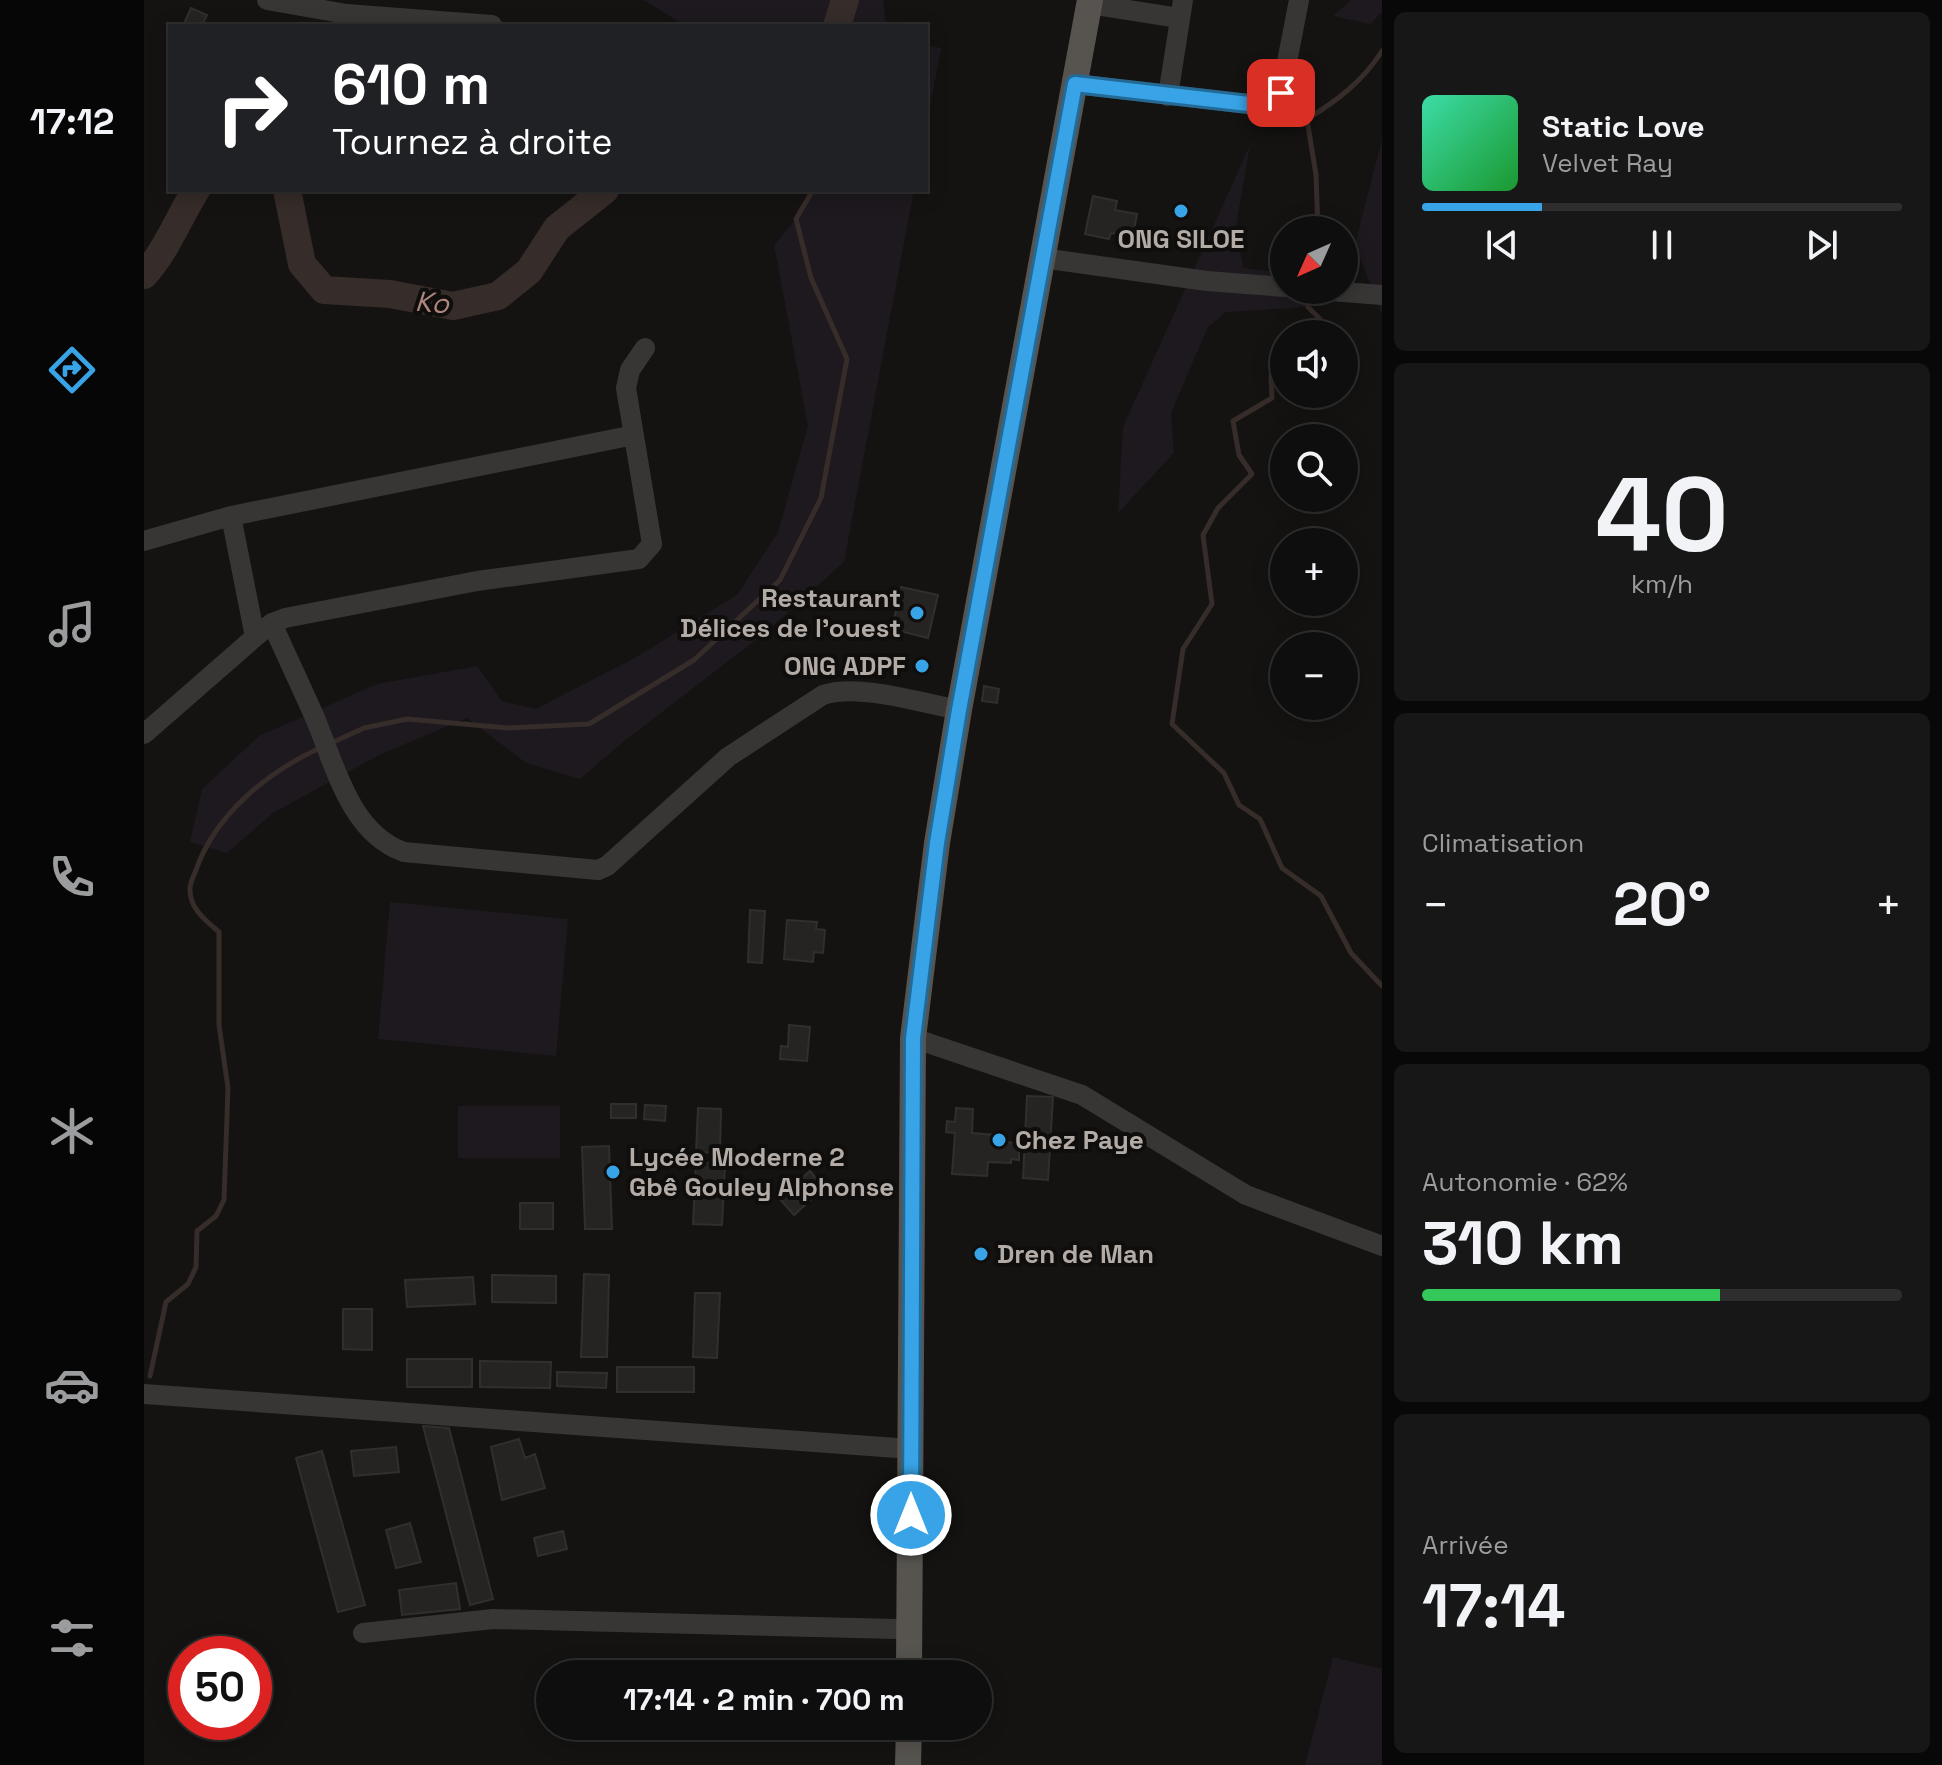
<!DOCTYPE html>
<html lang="fr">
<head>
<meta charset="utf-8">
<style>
	:root { --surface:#0f0e0e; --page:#181717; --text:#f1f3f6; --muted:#9b9c9e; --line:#2f2e2e; --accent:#38a3e6 }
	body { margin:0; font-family:"Space Grotesk",sans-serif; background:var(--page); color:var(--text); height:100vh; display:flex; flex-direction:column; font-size:30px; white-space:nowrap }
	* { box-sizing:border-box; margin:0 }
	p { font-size:26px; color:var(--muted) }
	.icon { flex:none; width:44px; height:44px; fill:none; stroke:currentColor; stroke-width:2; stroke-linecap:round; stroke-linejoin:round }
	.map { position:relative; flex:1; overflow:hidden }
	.drawer { display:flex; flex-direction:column; gap:12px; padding:12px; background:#080808; width:560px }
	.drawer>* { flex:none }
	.top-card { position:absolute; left:24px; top:24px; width:760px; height:168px; border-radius:0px; box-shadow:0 4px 20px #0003,0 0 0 2px var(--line); background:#202124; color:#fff; overflow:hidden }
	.needle { width:52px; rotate:225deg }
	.controls { position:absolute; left:1126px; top:216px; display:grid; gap:16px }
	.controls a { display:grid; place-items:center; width:88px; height:88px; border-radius:50%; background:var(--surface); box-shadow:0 4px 20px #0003,0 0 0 2px var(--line); font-size:40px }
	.speed { position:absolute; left:24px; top:1636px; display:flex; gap:16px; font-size:40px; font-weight:700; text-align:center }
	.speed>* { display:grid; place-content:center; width:104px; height:104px; border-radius:50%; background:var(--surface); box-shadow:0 4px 20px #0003,0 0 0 2px var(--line); line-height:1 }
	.speed .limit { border:12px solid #d22; background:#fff; color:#111 }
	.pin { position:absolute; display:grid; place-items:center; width:68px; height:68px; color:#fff; margin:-34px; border-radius:16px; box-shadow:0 4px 12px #0006 }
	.me { position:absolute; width:88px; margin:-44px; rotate:0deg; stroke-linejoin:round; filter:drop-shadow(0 0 6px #0008) }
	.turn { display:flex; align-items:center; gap:28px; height:168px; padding:0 32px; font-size:36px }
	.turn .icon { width:104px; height:104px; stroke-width:2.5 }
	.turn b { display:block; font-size:56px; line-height:68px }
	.big { font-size:60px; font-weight:700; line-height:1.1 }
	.drawer .tile { flex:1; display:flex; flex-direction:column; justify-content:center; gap:12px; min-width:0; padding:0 28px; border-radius:12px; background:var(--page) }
	.drawer .dial { align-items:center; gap:0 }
	.dial b { font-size:104px; line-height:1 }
	.song { display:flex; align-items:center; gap:24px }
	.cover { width:96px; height:96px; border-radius:12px; background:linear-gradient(135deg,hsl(160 70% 55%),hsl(130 70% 35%)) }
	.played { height:8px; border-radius:4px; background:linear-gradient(90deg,var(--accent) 25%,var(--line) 25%) }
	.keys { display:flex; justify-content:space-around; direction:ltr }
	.heat { display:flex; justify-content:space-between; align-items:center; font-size:44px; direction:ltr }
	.charge { height:12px; border-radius:6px; background:linear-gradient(90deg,#34c759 62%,var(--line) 0) }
	.trip { position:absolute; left:392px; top:1660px; width:456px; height:80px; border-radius:40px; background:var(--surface); box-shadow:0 4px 20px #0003,0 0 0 2px var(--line); font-weight:700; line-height:80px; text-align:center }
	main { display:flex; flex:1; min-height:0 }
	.dock { display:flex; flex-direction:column; width:144px; justify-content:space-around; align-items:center; background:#060606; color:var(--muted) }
	.dock .icon { width:56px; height:56px }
	.dock .active { color:var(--accent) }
	.dock b { font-size:36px; color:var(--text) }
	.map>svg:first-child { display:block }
	.green { fill:#1d191e }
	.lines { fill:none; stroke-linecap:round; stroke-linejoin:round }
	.stream { stroke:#362c29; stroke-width:5 }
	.river { stroke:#362c29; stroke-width:28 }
	.building { fill:#252422; stroke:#302f2c; stroke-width:2 }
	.minor { stroke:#383634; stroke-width:20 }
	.major { stroke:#575450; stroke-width:26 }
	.route-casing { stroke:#246a96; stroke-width:20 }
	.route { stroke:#38a3e6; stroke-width:14 }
	.poi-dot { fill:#38a3e6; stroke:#0f0e0d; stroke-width:3 }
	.labels { text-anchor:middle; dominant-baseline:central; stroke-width:8; stroke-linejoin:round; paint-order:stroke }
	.poi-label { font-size:26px; font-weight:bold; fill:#b3aba5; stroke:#0f0e0d; text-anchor:start }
	.water-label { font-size:28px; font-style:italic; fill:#ad867d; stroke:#0f0e0d }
</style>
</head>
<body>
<main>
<nav class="dock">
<b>17:12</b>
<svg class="icon active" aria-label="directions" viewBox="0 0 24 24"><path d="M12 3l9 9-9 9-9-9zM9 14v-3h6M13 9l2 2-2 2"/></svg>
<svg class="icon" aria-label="music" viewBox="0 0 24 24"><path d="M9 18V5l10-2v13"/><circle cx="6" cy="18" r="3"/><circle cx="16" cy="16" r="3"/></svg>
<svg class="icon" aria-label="phone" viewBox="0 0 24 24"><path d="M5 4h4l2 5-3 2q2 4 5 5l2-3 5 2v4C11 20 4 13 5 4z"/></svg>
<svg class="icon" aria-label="climate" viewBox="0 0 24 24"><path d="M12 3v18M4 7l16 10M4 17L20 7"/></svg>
<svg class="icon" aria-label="car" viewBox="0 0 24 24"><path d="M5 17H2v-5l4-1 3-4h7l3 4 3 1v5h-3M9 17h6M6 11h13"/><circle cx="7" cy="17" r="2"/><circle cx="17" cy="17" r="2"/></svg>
<svg class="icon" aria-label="filters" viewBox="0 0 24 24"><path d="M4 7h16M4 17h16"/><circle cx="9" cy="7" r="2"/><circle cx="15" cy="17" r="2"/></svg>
</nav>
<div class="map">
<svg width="1238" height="1765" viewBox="0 0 1238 1765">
	<rect width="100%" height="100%" fill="#141312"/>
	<!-- green -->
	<path class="green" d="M 500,0 L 739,0 L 742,26 L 542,26 Z
		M 1207,0 L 1238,0 L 1238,12 L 1226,24 L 1189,16 Z
		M 782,45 L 797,48 L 782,129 Z
		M 1238,139 L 1238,315 L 1211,244 Z
		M 1106,145 L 1092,226 L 1099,268 L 1140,273 L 1140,290 L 1175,290 L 1164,307 L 1082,312 L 1064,327 L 1027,413 L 1030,453 L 974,513 L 979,427 Z
		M 669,190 L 770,190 L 700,562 L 621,633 L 479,742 L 436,779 L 382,763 L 323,718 L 235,755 L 129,813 L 83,853 L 46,842 L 58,789 L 115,736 L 233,684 L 333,666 L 358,701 L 391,709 L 489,659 L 593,595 L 634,532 L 664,426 L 630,245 L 652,219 Z
		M 246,902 L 424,919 L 412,1056 L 234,1039 Z
		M 314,1106 L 416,1106 L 416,1158 L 314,1158 Z
		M 1189,1657 L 1238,1669 L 1238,1765 L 1161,1765 Z"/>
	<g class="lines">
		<!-- stream -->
		<path class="stream" d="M 696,24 L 697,26
			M 1174,230 L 1172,175 L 1163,119 C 1193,101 1219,81 1238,51
			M 1164,307 L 1176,319 L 1177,334
			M 1140,366 L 1127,376 L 1128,398 L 1089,421 L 1095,455 L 1108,474 L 1074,508 L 1059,535 L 1068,604 L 1039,649 L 1028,724 L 1080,773 L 1095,805 L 1116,819 L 1138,868 L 1177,896 L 1207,953 L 1238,986
			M 185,744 L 220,728 L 263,719 L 364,728 L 445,724 L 550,660 L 636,580 L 677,498 L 703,359 L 667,278 L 652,219 L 669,190
			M 6,1376 L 22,1302 L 44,1284 L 52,1267 L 53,1231 L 72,1216 L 80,1200 L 84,1088 L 75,1025 L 75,932 C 61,920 45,908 46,888 C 46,883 50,875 52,870 C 71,815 123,772 176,748"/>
		<!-- river -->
		<path class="river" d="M 693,26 L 701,0
			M 143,190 L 158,264 L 180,290 L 246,294 L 309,306 L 354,296 L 385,271 L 413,228 L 461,190
			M 0,275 C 21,253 35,217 52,190"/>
	</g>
	<!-- building -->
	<path class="building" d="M 47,8 L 63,15 L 58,26 L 39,26 Z
		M 949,196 L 973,201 L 971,210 L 993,214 L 989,236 L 967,233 L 965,239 L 941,234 Z
		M 757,587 L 794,595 L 784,638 L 748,629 Z
		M 840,686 L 855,689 L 853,703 L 838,701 Z
		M 606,910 L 621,911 L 618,963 L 604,962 Z
		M 643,920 L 673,922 L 672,929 L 681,930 L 679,953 L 670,952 L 669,962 L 640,959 Z
		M 645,1025 L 666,1027 L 663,1061 L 636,1059 L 637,1046 L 644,1047 Z
		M 883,1096 L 909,1097 L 904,1180 L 879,1178 Z
		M 467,1104 L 492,1104 L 492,1118 L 467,1118 Z
		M 501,1105 L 522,1106 L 521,1121 L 500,1119 Z
		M 554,1108 L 577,1109 L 576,1153 L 552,1152 Z
		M 812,1108 L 829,1109 L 828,1133 L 851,1135 L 850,1140 L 875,1144 L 875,1160 L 867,1159 L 867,1163 L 844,1162 L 843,1176 L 808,1174 L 811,1133 L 802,1132 L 803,1121 L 811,1122 Z
		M 465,1146 L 468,1229 L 441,1229 L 438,1147 Z
		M 552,1162 L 581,1164 L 578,1225 L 549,1224 Z
		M 666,1171 L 680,1188 L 650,1215 L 635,1198 Z
		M 376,1203 L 409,1203 L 409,1229 L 376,1229 Z
		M 440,1274 L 465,1275 L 463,1357 L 437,1357 Z
		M 348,1275 L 412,1276 L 412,1303 L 348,1302 Z
		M 329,1277 L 331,1304 L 263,1307 L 261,1280 Z
		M 551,1293 L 576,1293 L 573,1358 L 549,1357 Z
		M 199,1309 L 228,1309 L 228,1350 L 199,1349 Z
		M 263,1359 L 328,1359 L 328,1387 L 263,1387 Z
		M 336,1361 L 407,1362 L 406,1388 L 336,1387 Z
		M 473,1367 L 550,1367 L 550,1392 L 473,1392 Z
		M 413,1372 L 463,1373 L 462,1388 L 413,1386 Z
		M 279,1426 L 305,1428 L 349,1599 L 326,1605 Z
		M 375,1439 L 381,1458 L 391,1454 L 401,1488 L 358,1500 L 347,1447 Z
		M 252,1447 L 255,1472 L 210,1476 L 207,1451 Z
		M 178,1451 L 221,1605 L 194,1612 L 152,1458 Z
		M 266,1523 L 277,1562 L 252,1568 L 242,1530 Z
		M 419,1531 L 423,1549 L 394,1556 L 390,1538 Z
		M 312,1583 L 316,1609 L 258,1615 L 255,1590 Z"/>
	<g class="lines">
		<!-- minor -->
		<path class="minor" d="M 123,0 L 202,14 L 348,25
			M 946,4 L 1035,18
			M 931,84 L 1122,106 L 1132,102 L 1137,93 L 1155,0
			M 1024,96 L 1039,0
			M 898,258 L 1063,281 L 1140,287
			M 1174,290 L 1238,295
			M 87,516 L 111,637
			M 0,541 L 87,516 L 490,435
			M 128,623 C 142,655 157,686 171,718 C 191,765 206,833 260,852 L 454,870 L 463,866 L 584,757 L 679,695 C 715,683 777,703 815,710
			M 0,734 L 111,637 L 128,623 L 141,618 L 333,581 L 495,559 L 508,544 L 482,388 L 486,370 L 501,348
			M 769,1038 L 938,1095 L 1102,1195 L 1238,1246
			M 0,1394 L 767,1449
			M 219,1633 L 349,1619 L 753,1629 L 767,1625"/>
		<!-- major -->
		<path class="major" d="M 765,1674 L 769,1038 L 793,843 L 815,710 L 946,0
			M 764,1765 L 765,1726"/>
	</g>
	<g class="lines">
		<defs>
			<path id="route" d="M 767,1515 L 769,1038 L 793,843 L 815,710 L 931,84 L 1122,106 L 1132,102 L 1137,93"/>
		</defs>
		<!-- route casing -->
		<use href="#route" class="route-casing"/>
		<!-- route -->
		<use href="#route" class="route"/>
	</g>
	<!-- markers -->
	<g class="poi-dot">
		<circle cx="1037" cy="211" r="8"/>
		<circle cx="773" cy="613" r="8"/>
		<circle cx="778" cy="666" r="8"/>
		<circle cx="855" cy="1140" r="8"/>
		<circle cx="469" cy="1172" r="8"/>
		<circle cx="837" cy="1254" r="8"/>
	</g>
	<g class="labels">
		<!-- poi labels -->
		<g class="poi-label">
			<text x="1037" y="239" text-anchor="middle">ONG SILOE</text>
			<text x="757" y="598" text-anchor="end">Restaurant<tspan x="757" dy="30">Délices de l'ouest</tspan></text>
			<text x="762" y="666" text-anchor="end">ONG ADPF</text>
			<text x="871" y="1140">Chez Paye</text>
			<text x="485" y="1157">Lycée Moderne 2<tspan x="485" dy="30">Gbê Gouley Alphonse</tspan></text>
			<text x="853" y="1254">Dren de Man</text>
		</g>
		<!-- water labels -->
		<g class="water-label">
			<text transform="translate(288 302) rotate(4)">Ko</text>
		</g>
	</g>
</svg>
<div class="controls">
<a><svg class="needle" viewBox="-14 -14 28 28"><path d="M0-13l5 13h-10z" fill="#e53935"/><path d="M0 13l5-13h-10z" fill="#9b9c9e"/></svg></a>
<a><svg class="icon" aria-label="sound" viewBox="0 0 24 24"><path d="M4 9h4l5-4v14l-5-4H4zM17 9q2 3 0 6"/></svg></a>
<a><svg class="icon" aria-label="search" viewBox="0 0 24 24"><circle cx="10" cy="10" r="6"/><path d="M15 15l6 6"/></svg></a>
<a>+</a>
<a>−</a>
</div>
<div class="speed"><div class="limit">50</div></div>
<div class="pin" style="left:1137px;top:93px;background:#d93025"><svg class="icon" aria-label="arrive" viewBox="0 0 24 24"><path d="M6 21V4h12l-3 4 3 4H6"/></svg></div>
<svg class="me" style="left:767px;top:1515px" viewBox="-20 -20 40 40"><circle r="17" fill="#38a3e6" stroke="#fff" stroke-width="3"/><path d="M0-11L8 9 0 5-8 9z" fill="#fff"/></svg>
<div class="trip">17:14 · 2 min · 700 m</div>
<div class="top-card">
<div class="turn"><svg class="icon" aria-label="right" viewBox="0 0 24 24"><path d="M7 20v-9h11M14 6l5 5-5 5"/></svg><div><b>610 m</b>Tournez à droite</div></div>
</div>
</div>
<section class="drawer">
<div class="tile">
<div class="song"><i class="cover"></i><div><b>Static Love</b><p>Velvet Ray</p></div></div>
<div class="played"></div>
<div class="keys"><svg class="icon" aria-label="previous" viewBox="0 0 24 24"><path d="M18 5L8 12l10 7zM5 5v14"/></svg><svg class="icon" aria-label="pause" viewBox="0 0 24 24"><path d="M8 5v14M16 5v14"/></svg><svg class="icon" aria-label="next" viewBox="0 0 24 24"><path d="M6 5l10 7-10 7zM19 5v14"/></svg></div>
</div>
<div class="tile dial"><b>40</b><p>km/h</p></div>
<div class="tile"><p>Climatisation</p>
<div class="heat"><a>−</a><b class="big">20°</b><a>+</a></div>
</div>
<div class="tile"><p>Autonomie · 62%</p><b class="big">310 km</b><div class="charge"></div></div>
<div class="tile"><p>Arrivée</p><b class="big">17:14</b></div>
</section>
</main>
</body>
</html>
